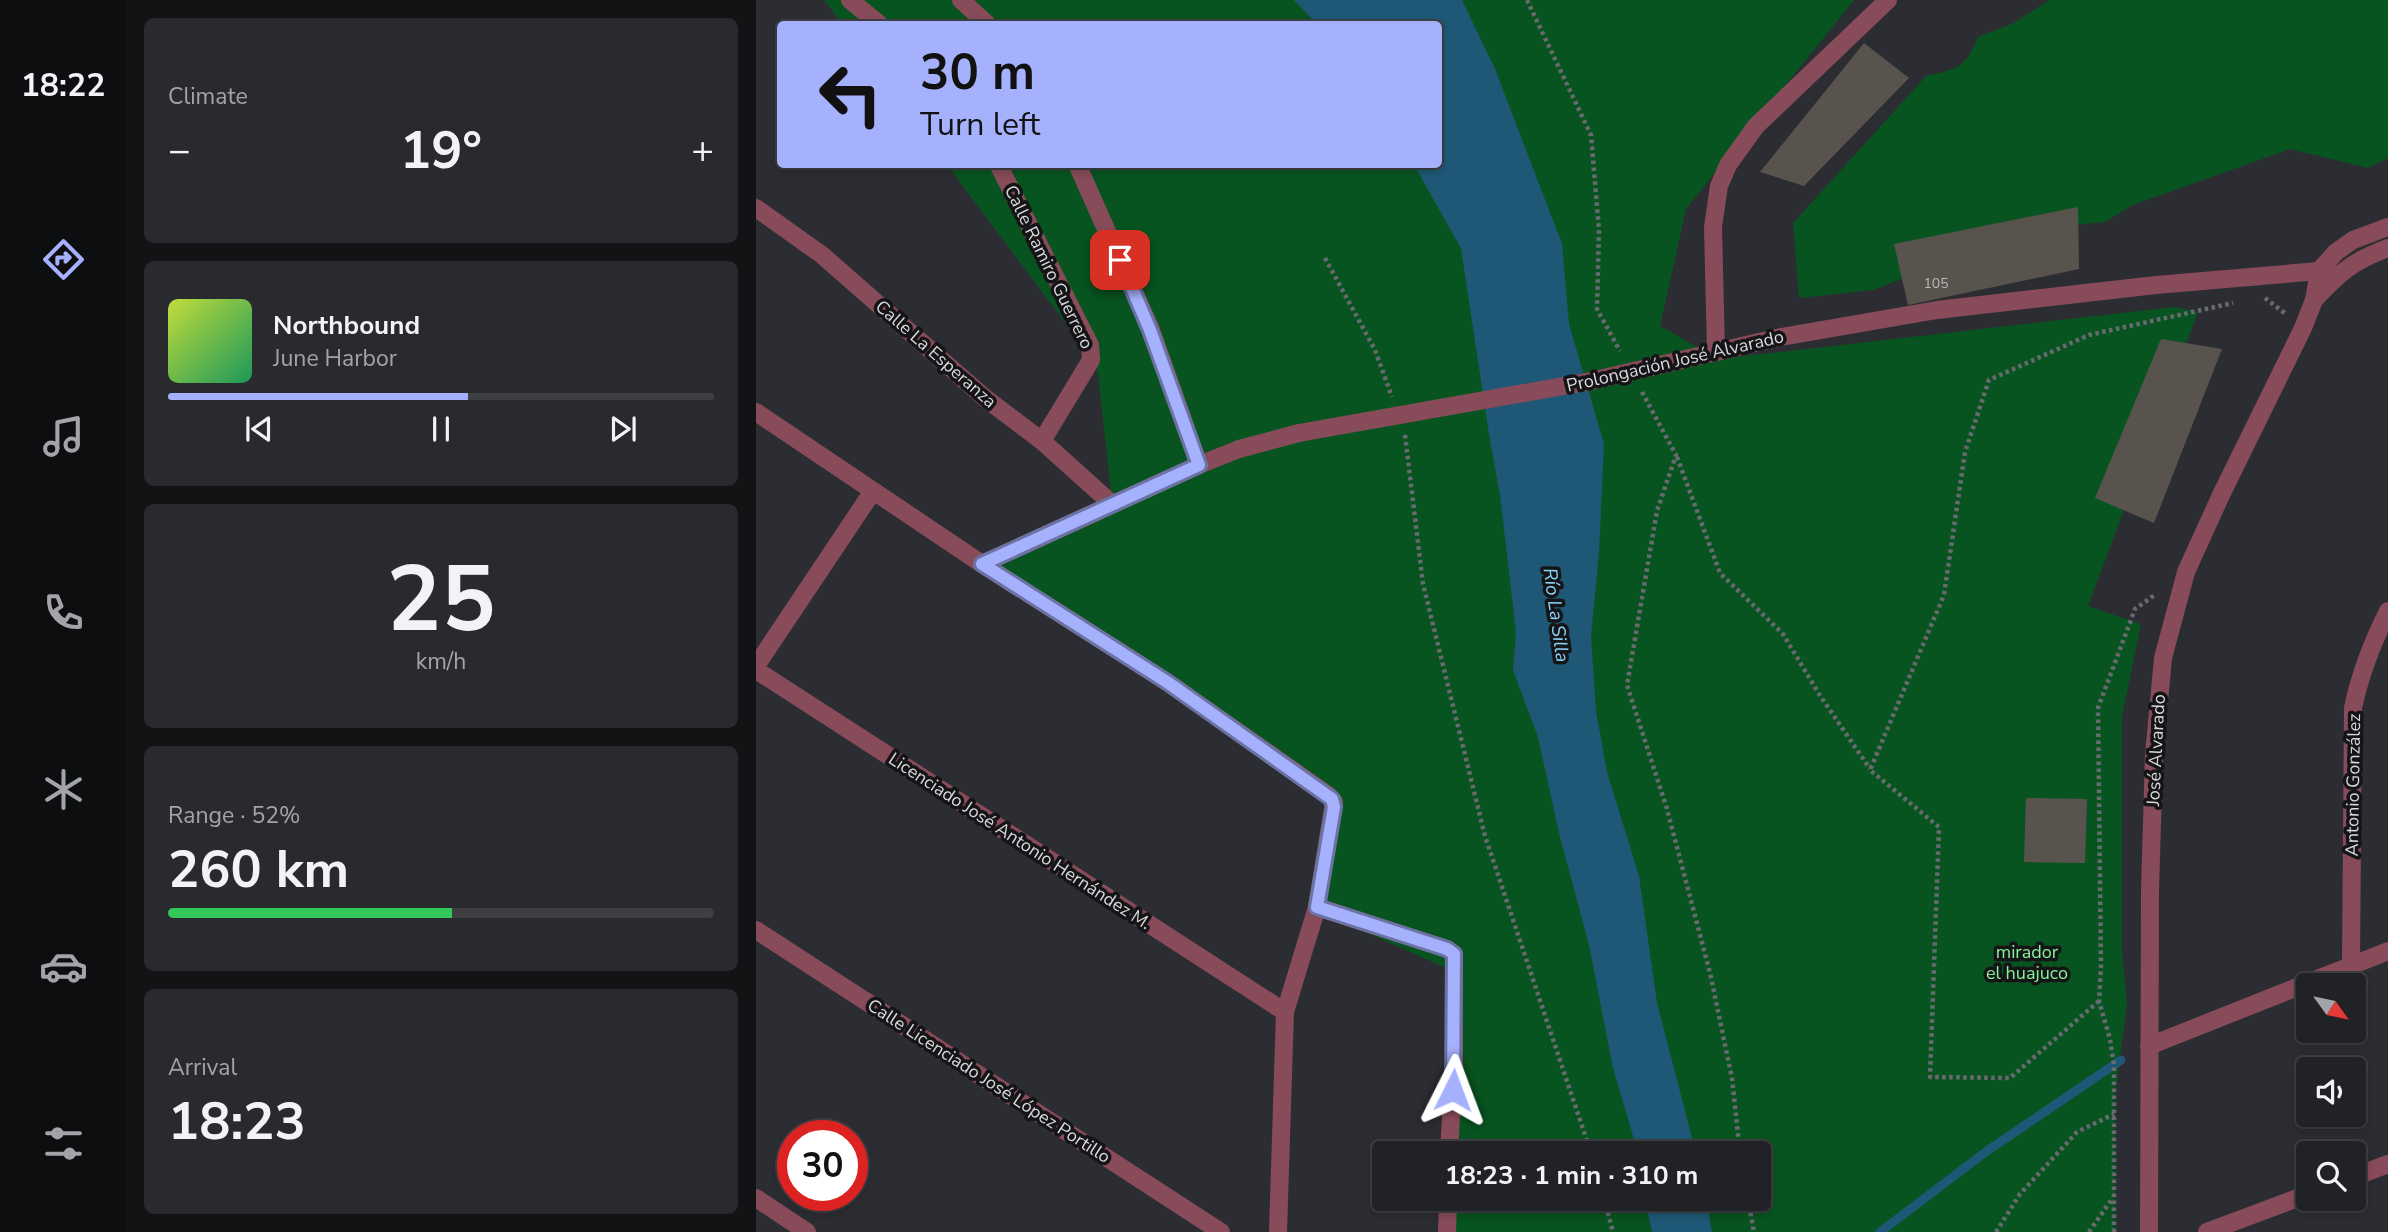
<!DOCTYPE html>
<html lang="en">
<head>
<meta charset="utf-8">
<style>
	:root { --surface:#212226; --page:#292a2e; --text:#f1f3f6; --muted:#a2a4a7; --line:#3e3f43; --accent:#a5b1fc }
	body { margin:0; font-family:"Nunito Sans",sans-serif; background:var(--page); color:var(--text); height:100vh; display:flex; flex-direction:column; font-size:26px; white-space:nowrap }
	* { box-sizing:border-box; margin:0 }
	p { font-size:23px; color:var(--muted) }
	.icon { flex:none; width:38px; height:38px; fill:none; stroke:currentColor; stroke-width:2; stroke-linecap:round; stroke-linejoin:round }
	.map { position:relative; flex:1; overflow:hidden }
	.panel { display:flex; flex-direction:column; gap:18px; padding:18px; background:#121315; width:630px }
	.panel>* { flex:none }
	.guide { position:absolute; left:21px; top:21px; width:665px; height:147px; border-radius:7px; box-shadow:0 4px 10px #0003,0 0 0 2px var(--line); background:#a5b1fc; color:#111; overflow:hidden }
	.needle { width:46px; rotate:123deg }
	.fabs { position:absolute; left:1540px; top:973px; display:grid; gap:14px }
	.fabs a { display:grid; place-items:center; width:70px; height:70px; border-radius:7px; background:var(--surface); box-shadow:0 4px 10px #0003,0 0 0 2px var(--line); font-size:35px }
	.speed { position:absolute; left:21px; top:1120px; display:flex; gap:14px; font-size:35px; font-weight:700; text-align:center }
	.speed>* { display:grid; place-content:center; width:91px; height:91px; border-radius:50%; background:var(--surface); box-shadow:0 4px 10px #0003,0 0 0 2px var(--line); line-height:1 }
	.speed .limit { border:10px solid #d22; background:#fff; color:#111 }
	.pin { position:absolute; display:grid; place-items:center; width:60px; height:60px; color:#fff; margin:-30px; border-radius:14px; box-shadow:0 4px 10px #0006 }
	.me { position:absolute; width:77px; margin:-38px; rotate:3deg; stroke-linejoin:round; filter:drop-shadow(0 0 5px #0008) }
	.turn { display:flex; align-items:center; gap:24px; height:147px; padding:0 28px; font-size:32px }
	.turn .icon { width:91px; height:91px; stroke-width:2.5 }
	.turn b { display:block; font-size:49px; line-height:60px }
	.big { font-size:52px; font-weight:700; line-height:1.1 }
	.panel .widget { flex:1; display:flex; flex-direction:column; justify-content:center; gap:10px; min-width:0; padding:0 24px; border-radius:10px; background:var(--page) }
	.panel .dial { align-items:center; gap:0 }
	.dial b { font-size:91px; line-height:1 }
	.song { display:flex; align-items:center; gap:21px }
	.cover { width:84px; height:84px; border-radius:10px; background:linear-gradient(135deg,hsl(70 70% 55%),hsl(150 70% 35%)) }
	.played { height:7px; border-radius:4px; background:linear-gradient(90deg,var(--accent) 55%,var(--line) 55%) }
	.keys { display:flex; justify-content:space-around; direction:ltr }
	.heat { display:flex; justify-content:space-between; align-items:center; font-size:38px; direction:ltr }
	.charge { height:10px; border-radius:5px; background:linear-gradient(90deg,#34c759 52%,var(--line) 0) }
	.trip { position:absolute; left:616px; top:1141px; width:399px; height:70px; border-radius:7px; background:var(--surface); box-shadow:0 4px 10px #0003,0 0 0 2px var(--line); font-weight:700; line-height:70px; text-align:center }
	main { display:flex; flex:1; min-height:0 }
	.dock { display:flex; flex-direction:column; width:126px; justify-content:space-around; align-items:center; background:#0d0e0f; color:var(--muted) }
	.dock .icon { width:49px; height:49px }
	.dock .on { color:var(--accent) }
	.dock b { font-size:32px; color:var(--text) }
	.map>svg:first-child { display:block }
	.green { fill:#085420 }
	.water { fill:#1f5876 }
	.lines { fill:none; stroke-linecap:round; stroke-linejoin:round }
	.stream { stroke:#1f5876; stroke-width:9 }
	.building { fill:#59534e }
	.path { stroke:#696a6f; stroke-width:4.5; stroke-dasharray:3.5 3.5; stroke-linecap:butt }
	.minor { stroke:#884b59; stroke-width:18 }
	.tertiary { stroke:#884b59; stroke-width:18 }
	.minor-bridge { stroke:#884b59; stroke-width:18 }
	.route-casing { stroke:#6b73a4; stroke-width:18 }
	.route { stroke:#a5b1fc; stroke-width:12 }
	.labels { text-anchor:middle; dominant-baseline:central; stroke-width:7; stroke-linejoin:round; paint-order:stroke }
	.number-label { font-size:14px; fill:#b9b8b9 }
	.street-label { font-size:18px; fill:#d9d9dd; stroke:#151518 }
	.park-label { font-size:18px; fill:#86f198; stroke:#151518 }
	.water-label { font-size:19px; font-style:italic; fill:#8ad3fd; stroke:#151518 }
</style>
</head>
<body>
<main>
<nav class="dock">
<b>18:22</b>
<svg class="icon on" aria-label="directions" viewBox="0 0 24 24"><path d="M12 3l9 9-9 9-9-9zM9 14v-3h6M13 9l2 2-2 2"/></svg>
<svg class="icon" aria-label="music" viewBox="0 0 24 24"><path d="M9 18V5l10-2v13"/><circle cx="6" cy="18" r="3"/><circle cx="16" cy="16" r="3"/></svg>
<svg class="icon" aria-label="phone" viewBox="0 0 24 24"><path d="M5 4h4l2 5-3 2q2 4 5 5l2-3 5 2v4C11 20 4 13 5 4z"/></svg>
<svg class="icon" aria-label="climate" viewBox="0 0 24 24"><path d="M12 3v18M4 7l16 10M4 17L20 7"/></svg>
<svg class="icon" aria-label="car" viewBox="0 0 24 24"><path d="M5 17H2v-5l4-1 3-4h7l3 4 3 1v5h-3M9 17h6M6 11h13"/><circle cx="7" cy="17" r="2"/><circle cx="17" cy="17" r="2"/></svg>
<svg class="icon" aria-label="filters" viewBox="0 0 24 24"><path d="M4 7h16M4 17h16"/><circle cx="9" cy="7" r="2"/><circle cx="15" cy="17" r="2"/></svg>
</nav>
<section class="panel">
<div class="widget"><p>Climate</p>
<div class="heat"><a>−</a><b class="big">19°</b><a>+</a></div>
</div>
<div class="widget">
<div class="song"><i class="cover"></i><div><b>Northbound</b><p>June Harbor</p></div></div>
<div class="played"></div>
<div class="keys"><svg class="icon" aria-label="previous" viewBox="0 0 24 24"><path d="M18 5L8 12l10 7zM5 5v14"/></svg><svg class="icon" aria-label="pause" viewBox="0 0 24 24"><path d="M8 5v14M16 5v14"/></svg><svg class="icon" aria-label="next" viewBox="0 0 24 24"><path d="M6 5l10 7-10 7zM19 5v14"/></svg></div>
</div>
<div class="widget dial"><b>25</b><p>km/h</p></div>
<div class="widget"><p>Range · 52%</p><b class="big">260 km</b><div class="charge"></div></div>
<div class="widget"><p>Arrival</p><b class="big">18:23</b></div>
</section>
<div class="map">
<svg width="1632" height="1232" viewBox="0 0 1632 1232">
	<rect width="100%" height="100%" fill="#2c2d33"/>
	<!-- green -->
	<path class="green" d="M 68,0 L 1098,0 L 930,209 L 904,326 L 962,359 L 1419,307 L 1442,312 L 1332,606 L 1385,624 L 1366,716 L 1366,952 L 1371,1004 L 1359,1094 L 1359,1232 L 688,1232 L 689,1199 L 1003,1199 L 1003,1153 L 691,1153 L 699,972 L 567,913 L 573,800 L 226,564 L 357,510 L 341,365 L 191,165 L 682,164 L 682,24 L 86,24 Z
		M 1293,0 L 1632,0 L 1632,158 L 1612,168 L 1534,149 L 1377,205 L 1349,222 L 1275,229 L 1117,290 L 1043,298 L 1037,223 L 1170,76 C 1202,69 1209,68 1222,37 L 1258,23 Z"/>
	<!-- water -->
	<path class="water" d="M 538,0 L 706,0 L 739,69 L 806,244 L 813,324 L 848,444 L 843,552 L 835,637 L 840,711 L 851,772 L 883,876 L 901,1003 L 940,1153 L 880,1153 L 877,1136 L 857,1068 L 833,945 L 803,833 L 782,737 L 757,670 L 760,632 L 744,495 L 733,434 L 705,248 L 658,165 L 682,164 L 682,24 L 561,24 Z
		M 889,1199 L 950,1199 L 956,1232 L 896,1232 Z"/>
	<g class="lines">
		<!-- stream -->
		<path class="stream" d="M 1124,1232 L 1231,1151 L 1365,1060"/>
	</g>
	<!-- building -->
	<path class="building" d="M 1108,43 L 1153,78 L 1048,186 L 1004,172 Z
		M 1322,207 L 1323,269 L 1152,305 L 1138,244 Z
		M 1405,339 L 1466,349 L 1398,523 L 1339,498 Z
		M 1270,798 L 1331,799 L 1329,863 L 1268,862 Z"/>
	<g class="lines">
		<!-- path -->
		<path class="path" d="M 771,0 L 835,135 L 843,230 L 841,309 L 864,351
			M 569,258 L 619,350 L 636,397
			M 1509,298 L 1530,314
			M 886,392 L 920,455 L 901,511 L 871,685 L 911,809 L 954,973 L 976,1078 L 984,1153
			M 649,435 L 667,584 L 729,836 L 835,1153
			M 921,457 L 964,573 L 1027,634 L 1063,694 L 1114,769
			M 1343,1001 L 1254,1078 L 1174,1077 L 1183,827 L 1114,770 L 1188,595 L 1209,452 L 1233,380 L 1333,335 L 1477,303
			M 848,1199 L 857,1232
			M 992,1199 L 998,1232
			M 1240,1232 L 1264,1194 L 1321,1132 L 1358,1114
			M 1333,1232 L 1356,1199
			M 1358,1232 L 1358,1065 L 1354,1039 L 1343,1001 L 1345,967 L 1342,708 L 1379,609 L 1400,594"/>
		<!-- minor -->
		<path class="minor" d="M 94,0 L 123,24
			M 205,0 L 231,24
			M 242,164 L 334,345 L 335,360 L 286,441
			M 321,164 L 395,330 L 443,465
			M 0,208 L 66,255 L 229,398 L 286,441 L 356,504
			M 960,351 L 957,227 L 963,186 L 972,165 L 1000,126 L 1132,0
			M 830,382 L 1025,337 L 1181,310 L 1400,285 L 1563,271 L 1577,274
			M 0,412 L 226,564 L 411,682 L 572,795 L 578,802 L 561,907 L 529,1012 L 522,1232
			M 226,564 L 443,465 L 483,449 L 543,433
			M 0,666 L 117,491
			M 0,670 L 529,1012
			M 561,907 L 691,949 L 698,954 L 698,1065 L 693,1153
			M 0,930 L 465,1232
			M 1595,965 L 1597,708 C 1604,674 1616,643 1632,611
			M 1393,1046 L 1632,951
			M 1598,1177 L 1632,1164
			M 0,1198 L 51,1232
			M 691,1232 L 692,1199
			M 1451,1232 L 1552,1194"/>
		<!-- tertiary -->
		<path class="tertiary" d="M 1558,300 C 1583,273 1597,261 1632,248
			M 1393,1232 L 1394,891 L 1398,755 L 1407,658 L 1430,572 L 1465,495 L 1547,328 L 1558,300 L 1563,271 L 1580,252 L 1597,240 L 1632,227"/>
		<!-- minor-bridge -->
		<path class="minor-bridge" d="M 543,433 L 830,382"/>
	</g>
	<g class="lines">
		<defs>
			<path id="route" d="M 364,260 L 394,330 L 443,465 L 226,564 L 411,682 L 576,799 L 578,807 L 561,907 L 691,949 L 698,954 L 697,1090"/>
		</defs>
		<!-- route casing -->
		<use href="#route" class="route-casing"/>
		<!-- route -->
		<use href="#route" class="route"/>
	</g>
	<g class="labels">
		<!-- number labels -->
		<g class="number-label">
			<text x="1180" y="283">105</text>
		</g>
		<!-- street labels -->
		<g class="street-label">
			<text transform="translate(293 267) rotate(64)">Calle Ramiro Guerrero</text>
			<text transform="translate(180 354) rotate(41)">Calle La Esperanza</text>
			<text transform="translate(919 361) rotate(-13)">Prolongación José Alvarado</text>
			<text transform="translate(1400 750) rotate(-87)">José Alvarado</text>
			<text transform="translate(1597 785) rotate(-89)">Antonio González</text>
			<text transform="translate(264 841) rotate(33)">Licenciado José Antonio Hernández M.</text>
			<text transform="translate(233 1081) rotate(33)">Calle Licenciado José López Portillo</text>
		</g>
		<!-- park labels -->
		<g class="park-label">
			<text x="1271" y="952">mirador<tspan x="1271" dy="21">el huajuco</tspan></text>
		</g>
		<!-- water labels -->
		<g class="water-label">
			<text transform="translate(800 615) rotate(82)">Río La Silla</text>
		</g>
	</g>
</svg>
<div class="fabs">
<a><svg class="needle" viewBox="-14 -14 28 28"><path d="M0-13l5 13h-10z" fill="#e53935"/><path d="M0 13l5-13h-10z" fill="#a2a4a7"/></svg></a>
<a><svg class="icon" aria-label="sound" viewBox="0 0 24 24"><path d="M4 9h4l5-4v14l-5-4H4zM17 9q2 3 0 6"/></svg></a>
<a><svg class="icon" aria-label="search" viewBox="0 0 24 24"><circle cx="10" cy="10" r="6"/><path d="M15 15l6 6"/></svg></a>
</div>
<div class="speed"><div class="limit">30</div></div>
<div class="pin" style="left:364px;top:260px;background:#d93025"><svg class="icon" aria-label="arrive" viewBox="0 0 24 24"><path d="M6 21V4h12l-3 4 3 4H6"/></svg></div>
<svg class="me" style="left:697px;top:1090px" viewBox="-20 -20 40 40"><path d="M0-17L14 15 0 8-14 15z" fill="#a5b1fc" stroke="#fff" stroke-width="4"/></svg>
<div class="trip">18:23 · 1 min · 310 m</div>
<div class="guide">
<div class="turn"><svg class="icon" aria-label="left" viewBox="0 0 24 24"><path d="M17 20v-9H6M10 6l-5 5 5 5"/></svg><div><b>30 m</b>Turn left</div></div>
</div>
</div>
</main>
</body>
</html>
